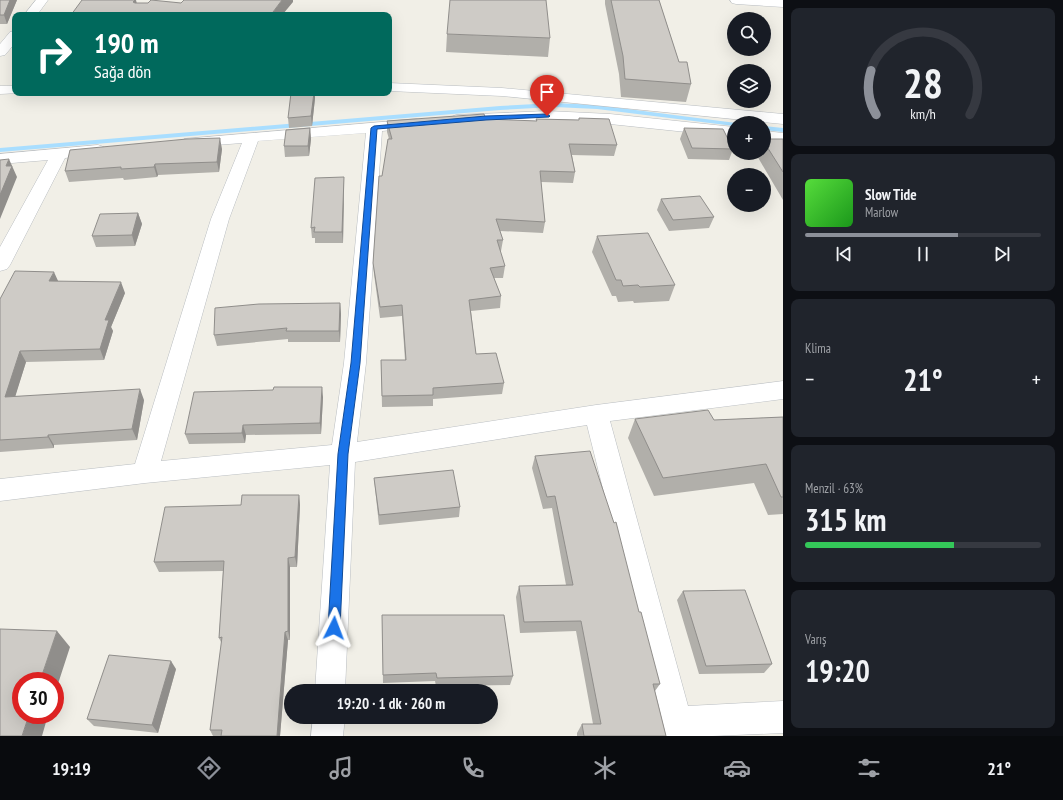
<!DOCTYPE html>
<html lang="tr">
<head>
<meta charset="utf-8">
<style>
	:root { --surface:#171b24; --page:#20242c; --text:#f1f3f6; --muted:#9ea1a6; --line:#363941; --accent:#8c9099 }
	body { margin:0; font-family:"PT Sans Narrow",sans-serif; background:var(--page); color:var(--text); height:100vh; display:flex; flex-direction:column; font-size:15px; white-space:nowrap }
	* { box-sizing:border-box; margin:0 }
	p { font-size:13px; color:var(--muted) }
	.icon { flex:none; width:22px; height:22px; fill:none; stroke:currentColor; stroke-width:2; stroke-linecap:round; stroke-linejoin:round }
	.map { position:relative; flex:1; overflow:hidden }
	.side { display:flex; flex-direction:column; gap:8px; padding:8px; background:#0d0f14; width:280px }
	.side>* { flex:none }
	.top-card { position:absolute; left:12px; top:12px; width:380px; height:84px; border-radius:8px; box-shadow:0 4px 16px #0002; background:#00695c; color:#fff; overflow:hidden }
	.tools { position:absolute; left:727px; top:12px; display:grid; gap:8px }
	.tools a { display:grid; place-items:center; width:44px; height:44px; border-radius:50%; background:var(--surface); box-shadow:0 4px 16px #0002; font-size:20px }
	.speed { position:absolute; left:12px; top:672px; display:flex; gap:8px; font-size:20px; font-weight:700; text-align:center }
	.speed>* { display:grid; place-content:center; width:52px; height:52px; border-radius:50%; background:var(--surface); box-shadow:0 4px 16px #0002; line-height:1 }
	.speed .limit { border:6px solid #d22; background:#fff; color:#111 }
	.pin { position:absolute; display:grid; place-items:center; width:34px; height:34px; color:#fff; margin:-41px -17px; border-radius:50% 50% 50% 0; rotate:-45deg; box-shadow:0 0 4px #0007 }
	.pin .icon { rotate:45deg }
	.me { position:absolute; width:44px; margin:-22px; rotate:3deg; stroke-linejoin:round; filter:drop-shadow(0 0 3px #0008) }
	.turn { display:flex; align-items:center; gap:14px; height:84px; padding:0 16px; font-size:18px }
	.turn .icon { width:52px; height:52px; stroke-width:2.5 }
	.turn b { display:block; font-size:28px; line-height:34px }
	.big { font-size:30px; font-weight:800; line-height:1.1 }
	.side .card { flex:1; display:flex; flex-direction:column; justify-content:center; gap:6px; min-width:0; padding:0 14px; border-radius:8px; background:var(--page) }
	.side .dial { align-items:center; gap:0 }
	.dial svg { height:104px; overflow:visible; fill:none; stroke:var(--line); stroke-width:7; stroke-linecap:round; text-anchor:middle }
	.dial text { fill:var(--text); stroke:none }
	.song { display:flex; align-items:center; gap:12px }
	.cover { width:48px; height:48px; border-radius:6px; background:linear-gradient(135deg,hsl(110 70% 55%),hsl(120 70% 35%)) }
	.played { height:4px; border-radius:2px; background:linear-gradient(90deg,var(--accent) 65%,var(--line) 65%) }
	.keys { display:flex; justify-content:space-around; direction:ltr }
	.heat { display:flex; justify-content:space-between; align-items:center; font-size:22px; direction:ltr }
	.charge { height:6px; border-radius:3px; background:linear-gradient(90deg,#34c759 63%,var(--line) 0) }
	.trip { position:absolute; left:284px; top:684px; width:214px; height:40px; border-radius:20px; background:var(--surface); box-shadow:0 4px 16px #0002; font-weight:800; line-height:40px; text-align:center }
	.tab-bar { display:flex; height:64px; justify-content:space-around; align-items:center; background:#090b0e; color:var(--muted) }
	.tab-bar .icon { width:28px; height:28px }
	.tab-bar .on { color:var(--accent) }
	.tab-bar b { font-size:18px; color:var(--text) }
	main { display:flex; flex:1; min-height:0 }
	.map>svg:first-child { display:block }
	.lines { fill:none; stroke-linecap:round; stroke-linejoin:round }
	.stream { fill:#a9deff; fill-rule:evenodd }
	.minor-casing { stroke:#b9bdc1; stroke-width:1 }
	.tertiary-casing { stroke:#b9bdc1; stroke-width:1 }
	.minor { fill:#fff; fill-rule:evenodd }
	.tertiary { fill:#fff; fill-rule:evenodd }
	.wall { fill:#b1afaa }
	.shaded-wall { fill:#908e8b }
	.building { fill:#cecbc6; stroke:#908e8b }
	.route { fill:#1a73e8; stroke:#114b97 }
</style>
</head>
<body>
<main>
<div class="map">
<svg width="783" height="736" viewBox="0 0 783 736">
	<rect width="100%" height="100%" fill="#f1efe7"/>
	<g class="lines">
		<!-- stream -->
		<path class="stream" d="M 554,103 L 597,105 L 736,123 L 734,123 L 734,126 L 597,109 L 554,107 L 500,110 L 0,152 L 0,148 L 500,106 Z
			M 764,126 L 783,128 L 783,132 L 764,130 Z"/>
		<defs>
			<path id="minor" d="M 36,0 L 48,0 L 37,15 L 24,15 Z
				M 15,31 L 15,43 L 5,55 L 0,56 L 0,44 L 10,32 Z
				M 389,83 L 502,88 L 783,114 L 783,124 L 502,96 L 389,91 Z
				M 0,86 L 15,86 L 15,93 L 20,93 L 0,94 Z
				M 547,111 L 610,114 L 734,127 L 734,137 L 610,124 L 547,121 L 456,125 L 451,123 L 448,120 L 451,117 L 456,115 Z
				M 417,119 L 422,121 L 425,124 L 422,127 L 382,131 L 366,363 L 357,442 L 596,405 L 783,381 L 783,399 L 610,421 L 688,706 L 783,701 L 783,733 L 712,736 L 665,736 L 587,425 L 355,462 L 345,691 L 315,691 L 330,465 L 145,483 L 0,501 L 0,479 L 135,464 L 211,219 L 242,143 L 190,147 L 184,145 L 182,142 L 184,139 ZM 366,133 L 344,363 L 332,445 L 161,461 L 229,219 L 258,141 Z
				M 764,131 L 783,133 L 783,143 L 764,141 Z
				M 98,145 L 104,147 L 106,150 L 104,153 L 65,158 L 10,265 L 7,269 L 0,271 L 0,247 L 48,160 L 0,164 L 0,154 Z
				M 313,717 L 345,717 L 343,736 L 311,736 Z"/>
			<path id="tertiary" d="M 730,0 L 783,0 L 783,7 L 736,4 L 732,3 Z"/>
		</defs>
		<!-- minor casing -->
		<use href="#minor" class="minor-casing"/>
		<!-- tertiary casing -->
		<use href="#tertiary" class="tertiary-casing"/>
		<!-- minor -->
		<use href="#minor" class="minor"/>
		<!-- tertiary -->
		<use href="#tertiary" class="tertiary"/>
	</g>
	<!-- wall -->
	<path class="wall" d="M 0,0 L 17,0 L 7,24 L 0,24 Z
		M 605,0 L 659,0 L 679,62 L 691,84 L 686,102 L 621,97 L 619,74 L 605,4 Z
		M 447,34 L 550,38 L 548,57 L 446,52 Z
		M 315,98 L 312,126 L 289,128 L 288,118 Z
		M 579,118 L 617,145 L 614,156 L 572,155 L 575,172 L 573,183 L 541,182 L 545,222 L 543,233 L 500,231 L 503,240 L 501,251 L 500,251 L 505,266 L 503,278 L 494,278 L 501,296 L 500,308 L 471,311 L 476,354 L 504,383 L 502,394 L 433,399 L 433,406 L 382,407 L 381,360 L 405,360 L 402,316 L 380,318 L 374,274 L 373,263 L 382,176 L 389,139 L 387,132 L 387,121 L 486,119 L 536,121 L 536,119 L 579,120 Z
		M 310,128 L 311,139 L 309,156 L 285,157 L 284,146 Z
		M 684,128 L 733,149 L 729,160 L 688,159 L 680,139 Z
		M 764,139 L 783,139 L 783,200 L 756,154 L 756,153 L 764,153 Z
		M 222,149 L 219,172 L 158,175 L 157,177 L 124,180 L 123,178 L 69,182 L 65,171 Z
		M 344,177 L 344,188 L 343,243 L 315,243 L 315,238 L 312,238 L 311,228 Z
		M 661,199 L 714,217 L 709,228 L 669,231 L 657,210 Z
		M 138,213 L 142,224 L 135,246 L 96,247 L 92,236 Z
		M 597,236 L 675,285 L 669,301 L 634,303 L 633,301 L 618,302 L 616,296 L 612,296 L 592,252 Z
		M 58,281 L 125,293 L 111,327 L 113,331 L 104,360 L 26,362 L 15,396 L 144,400 L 137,440 L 54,445 L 54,448 L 0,452 L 0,299 Z
		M 340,303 L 341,314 L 340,342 L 288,342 L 288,339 L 217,346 L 214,335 Z
		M 273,390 L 323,397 L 321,434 L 246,435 L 245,443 L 189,444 L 185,434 Z
		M 783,417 L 783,514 L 768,515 L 754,483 L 654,496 L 628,438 L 635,419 L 714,420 Z
		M 535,456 L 639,612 L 660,684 L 655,691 L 666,736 L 577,736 L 577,733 L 582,724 L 593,724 L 576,631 L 520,633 L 516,597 L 519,586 L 566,585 L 552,508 L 543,509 L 532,468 Z
		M 374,478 L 460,507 L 459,517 L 379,525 L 375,488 Z
		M 299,495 L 300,505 L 297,567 L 290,567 L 290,640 L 288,640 L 280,736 L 213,736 L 210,730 L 222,644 L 219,638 L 223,571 L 159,572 L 154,562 L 241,505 Z
		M 683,591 L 772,664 L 764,673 L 699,674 L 677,600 Z
		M 382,615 L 513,676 L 510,685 L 436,686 L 435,681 L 383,683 Z
		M 176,669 L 158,733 L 94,726 L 87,719 Z"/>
	<!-- shaded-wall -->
	<path class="shaded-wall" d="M 10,0 L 17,0 L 7,24 L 4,15 Z
		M 135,0 L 136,0 L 139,12 L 133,2 Z
		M 282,0 L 293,0 L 293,2 L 283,14 L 284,15 L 273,15 L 273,12 Z
		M 314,93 L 315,93 L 315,98 L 312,126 L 311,116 Z
		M 310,128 L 311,139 L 309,156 L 308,146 Z
		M 220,138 L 222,149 L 219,172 L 217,162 Z
		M 9,159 L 17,177 L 0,219 L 0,195 L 6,166 Z
		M 155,164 L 158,175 L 157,177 L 154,167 Z
		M 344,177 L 344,188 L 343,243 L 342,232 Z
		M 138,213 L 142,224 L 135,246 L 132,235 Z
		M 54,272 L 59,283 L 49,281 Z
		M 121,282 L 125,293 L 111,327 L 113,331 L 104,360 L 100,349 L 105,320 Z
		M 340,303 L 341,314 L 340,342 L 339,331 Z
		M 20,351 L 26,362 L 12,407 L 5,397 Z
		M 322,387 L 323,397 L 321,434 L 320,423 Z
		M 140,389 L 144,400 L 137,440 L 132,429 Z
		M 243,425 L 246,435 L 245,443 L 242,433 Z
		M 48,435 L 54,445 L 54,448 L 48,437 Z
		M 299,495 L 300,505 L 297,567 L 295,557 Z
		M 288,558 L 290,567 L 290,640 L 288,631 Z
		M 57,631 L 70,647 L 55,693 L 55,681 L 40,681 Z
		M 285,632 L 288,640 L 280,736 L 277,736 Z
		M 171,661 L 176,669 L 158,733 L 152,725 Z
		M 29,715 L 48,715 L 42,736 L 22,736 Z"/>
	<!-- building -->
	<path class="building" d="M 0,0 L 10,0 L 4,15 L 0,15 Z
		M 82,0 L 135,0 L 133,2 L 135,3 L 148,3 L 151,0 L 181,3 L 184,0 L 282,0 L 273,12 L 283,12 L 282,15 L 71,15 Z
		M 450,0 L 546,0 L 550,38 L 447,34 Z
		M 611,0 L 659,0 L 679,62 L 687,62 L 691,84 L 625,79 L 623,56 Z
		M 291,93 L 314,93 L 311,116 L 288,118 Z
		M 484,114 L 486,119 L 537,121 L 536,119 L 579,120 L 579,118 L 609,119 L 617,145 L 569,144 L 575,172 L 540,171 L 545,222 L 496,219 L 503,240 L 497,240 L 505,266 L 490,268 L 501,296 L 469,300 L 476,354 L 496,353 L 504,383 L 433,388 L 433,395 L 382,396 L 381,360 L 406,360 L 402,305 L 380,307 L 373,263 L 379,176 L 382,176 L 388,139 L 392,139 L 387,121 Z
		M 310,128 L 308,146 L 284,146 L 286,130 Z
		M 684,128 L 723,129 L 733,149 L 692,148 Z
		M 220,138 L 217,162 L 155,164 L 154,167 L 121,169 L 121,167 L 65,171 L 70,150 L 187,139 Z
		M 764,139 L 783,139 L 783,172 L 764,142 Z
		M 9,159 L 6,166 L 12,166 L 0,195 L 0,160 Z
		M 344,177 L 342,232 L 314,232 L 315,227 L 311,228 L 315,178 Z
		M 700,196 L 714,217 L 673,220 L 661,199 Z
		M 138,213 L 132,235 L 92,236 L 100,214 Z
		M 648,233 L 675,285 L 640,287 L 638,285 L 623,286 L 621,280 L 616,280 L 597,236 Z
		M 15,271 L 54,272 L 49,281 L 121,282 L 105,320 L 109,320 L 100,349 L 20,351 L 5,397 L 140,389 L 132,429 L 48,435 L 48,437 L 0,440 L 0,299 Z
		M 340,303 L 339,331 L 286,331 L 287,328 L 214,335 L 215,308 L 259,304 Z
		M 274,387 L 322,387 L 320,423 L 243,425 L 242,433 L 185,434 L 194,392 L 273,390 Z
		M 708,410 L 714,420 L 783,417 L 783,497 L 781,497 L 766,464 L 663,478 L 635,419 Z
		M 590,451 L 614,523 L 616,522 L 639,612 L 641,612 L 660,684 L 653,684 L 666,736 L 584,736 L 582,724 L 601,724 L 581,621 L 524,622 L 519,586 L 573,585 L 555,496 L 547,497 L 535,456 Z
		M 453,470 L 460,507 L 379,515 L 374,478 Z
		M 242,495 L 299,495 L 295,557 L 288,558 L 288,631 L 285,632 L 277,736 L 221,736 L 222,730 L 210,730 L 222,637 L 219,638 L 224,561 L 154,562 L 165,507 L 241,505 Z
		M 745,590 L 772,664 L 706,666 L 683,591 Z
		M 382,615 L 504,615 L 513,676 L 437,678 L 436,673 L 383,675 Z
		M 0,629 L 57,631 L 40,681 L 21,681 L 21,715 L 29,715 L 22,736 L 0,736 Z
		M 109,655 L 171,661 L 152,725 L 87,719 Z"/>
	<!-- route -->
	<path class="route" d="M 547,114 L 550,116 L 549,117 L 486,120 L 377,129 L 360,363 L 348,454 L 340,628 L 338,632 L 334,634 L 329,632 L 328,628 L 338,454 L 351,363 L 371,128 L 374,126 L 486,116 Z"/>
</svg>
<div class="tools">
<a><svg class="icon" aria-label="search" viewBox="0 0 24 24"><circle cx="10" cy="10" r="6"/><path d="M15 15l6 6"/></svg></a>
<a><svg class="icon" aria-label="layers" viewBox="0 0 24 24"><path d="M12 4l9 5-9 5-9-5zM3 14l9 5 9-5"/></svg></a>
<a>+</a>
<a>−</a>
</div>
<div class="speed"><div class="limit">30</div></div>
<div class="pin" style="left:547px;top:116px;background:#d93025"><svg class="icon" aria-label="arrive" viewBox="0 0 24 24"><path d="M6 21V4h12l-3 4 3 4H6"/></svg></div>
<svg class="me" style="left:334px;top:628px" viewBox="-20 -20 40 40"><path d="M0-17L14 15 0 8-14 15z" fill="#1a73e8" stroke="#fff" stroke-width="4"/></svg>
<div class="trip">19:20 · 1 dk · 260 m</div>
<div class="top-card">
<div class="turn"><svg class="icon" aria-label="right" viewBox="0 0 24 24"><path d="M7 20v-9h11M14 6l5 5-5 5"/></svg><div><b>190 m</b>Sağa dön</div></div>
</div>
</div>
<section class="side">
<div class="card dial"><svg viewBox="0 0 100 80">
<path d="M14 69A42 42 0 1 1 86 69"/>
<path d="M14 69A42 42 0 0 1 10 35" stroke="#8c9099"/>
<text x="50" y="56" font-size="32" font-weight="700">28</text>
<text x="50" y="72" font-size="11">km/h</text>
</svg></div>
<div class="card">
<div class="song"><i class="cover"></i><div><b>Slow Tide</b><p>Marlow</p></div></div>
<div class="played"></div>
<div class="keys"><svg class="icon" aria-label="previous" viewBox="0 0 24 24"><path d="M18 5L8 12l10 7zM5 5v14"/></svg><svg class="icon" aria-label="pause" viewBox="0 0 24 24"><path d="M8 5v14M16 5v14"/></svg><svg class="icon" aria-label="next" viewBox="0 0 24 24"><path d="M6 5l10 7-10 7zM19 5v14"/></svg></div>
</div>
<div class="card"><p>Klima</p>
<div class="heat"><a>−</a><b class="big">21°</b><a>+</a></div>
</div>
<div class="card"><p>Menzil · 63%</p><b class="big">315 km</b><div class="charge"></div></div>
<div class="card"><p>Varış</p><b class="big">19:20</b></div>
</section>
</main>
<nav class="tab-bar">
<b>19:19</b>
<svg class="icon on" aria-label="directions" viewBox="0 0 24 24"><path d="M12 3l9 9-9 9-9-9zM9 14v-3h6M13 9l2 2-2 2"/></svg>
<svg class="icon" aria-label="music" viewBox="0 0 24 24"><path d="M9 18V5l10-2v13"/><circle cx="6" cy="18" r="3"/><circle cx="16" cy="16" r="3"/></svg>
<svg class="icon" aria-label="phone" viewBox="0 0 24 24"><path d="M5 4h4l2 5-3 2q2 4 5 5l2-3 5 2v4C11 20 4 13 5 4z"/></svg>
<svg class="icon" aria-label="climate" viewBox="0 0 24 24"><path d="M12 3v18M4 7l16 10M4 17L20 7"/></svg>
<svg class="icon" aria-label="car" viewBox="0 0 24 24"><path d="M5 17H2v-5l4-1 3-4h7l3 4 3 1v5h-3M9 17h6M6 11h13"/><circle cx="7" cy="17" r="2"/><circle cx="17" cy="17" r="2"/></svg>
<svg class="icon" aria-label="filters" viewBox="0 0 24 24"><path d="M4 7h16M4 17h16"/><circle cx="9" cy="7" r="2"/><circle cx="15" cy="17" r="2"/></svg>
<b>21°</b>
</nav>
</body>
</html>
